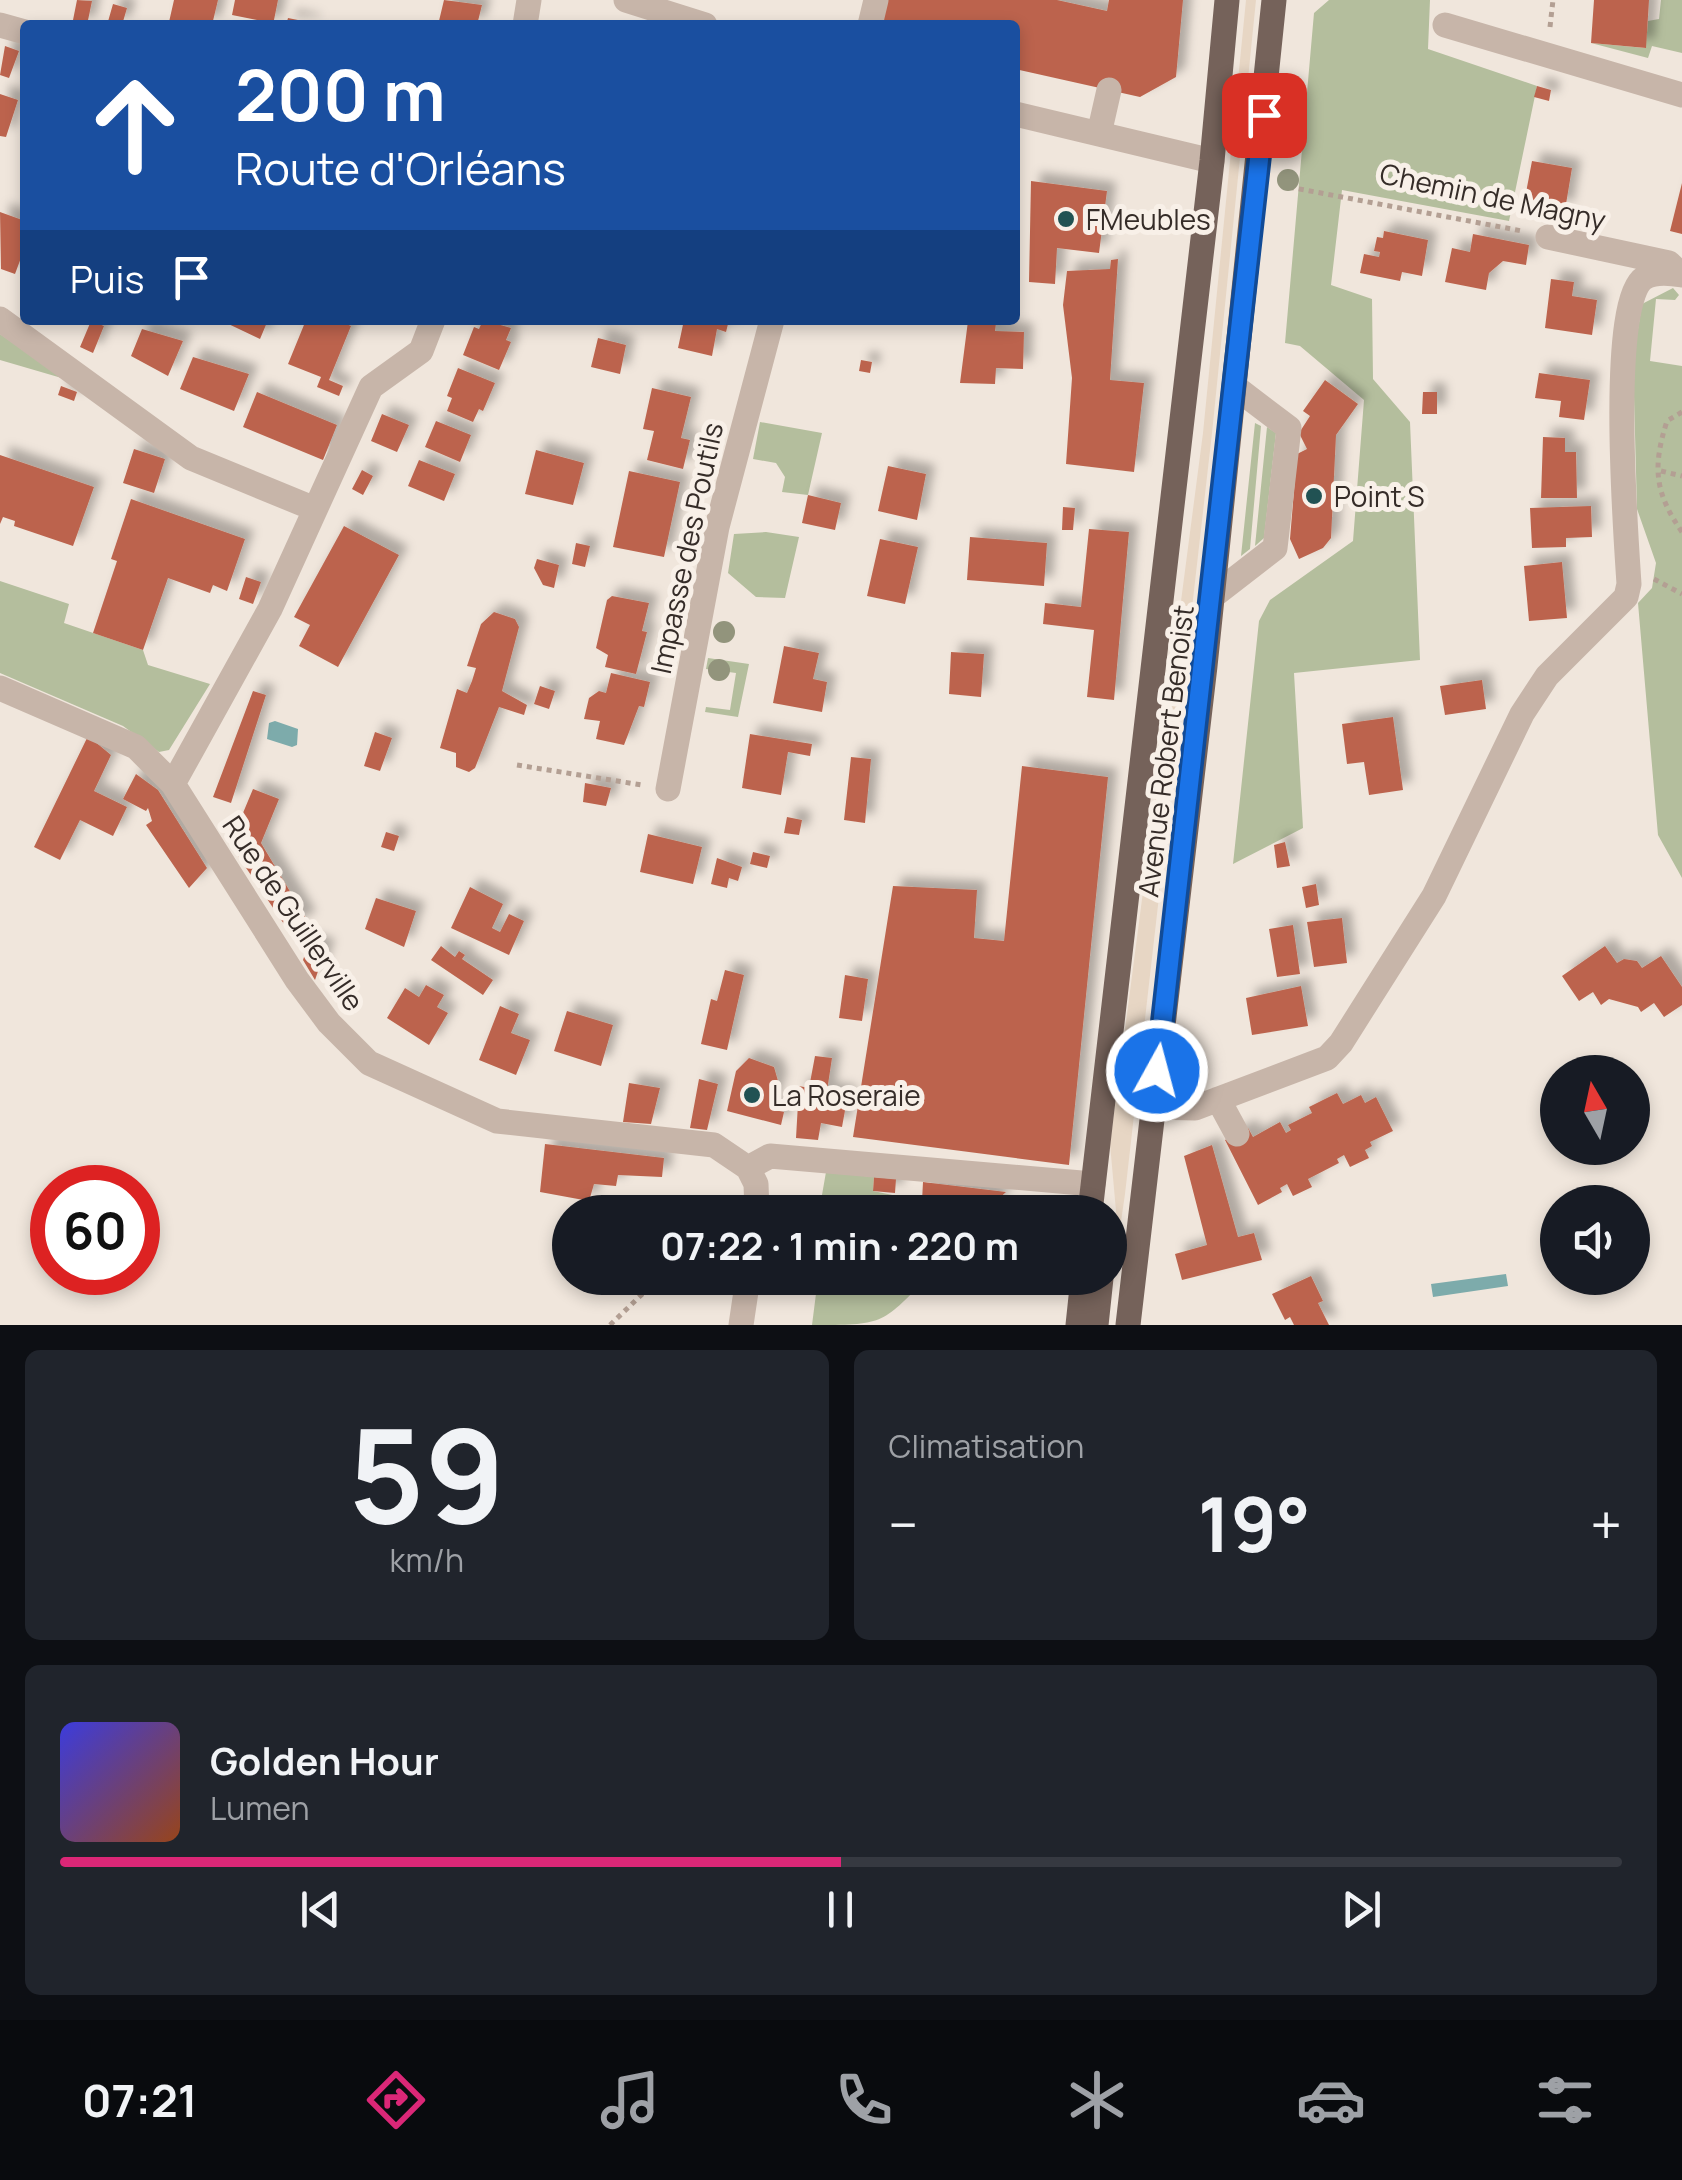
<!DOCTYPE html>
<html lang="fr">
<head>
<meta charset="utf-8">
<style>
	:root { --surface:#171b24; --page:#20242c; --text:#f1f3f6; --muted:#9ea1a6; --line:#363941; --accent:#db2777 }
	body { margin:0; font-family:Manrope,sans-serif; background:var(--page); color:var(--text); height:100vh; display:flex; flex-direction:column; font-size:38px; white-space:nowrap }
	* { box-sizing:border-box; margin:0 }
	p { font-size:32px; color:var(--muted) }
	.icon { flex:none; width:55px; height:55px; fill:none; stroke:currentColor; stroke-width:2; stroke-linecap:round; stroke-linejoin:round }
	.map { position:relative; height:1325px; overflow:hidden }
	.drawer { display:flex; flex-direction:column; gap:25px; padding:25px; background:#0d0f14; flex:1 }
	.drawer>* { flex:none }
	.top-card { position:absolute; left:20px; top:20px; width:1000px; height:305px; border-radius:10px; box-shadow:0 5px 15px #0003; background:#1a4fa0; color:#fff; overflow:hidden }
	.needle { width:65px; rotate:351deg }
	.controls { position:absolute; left:1540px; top:1055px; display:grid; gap:20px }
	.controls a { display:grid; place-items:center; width:110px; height:110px; border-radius:50%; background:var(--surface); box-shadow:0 5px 15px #0003; font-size:50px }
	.speed { position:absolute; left:30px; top:1165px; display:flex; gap:20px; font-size:50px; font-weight:700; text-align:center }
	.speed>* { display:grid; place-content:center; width:130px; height:130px; border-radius:50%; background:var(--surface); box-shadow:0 5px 15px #0003; line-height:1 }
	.speed .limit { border:15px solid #d22; background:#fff; color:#111 }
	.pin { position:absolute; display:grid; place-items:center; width:85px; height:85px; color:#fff; margin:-42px; border-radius:20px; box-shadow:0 5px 15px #0006 }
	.me { position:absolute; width:110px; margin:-55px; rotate:7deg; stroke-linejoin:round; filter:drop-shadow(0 0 8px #0008) }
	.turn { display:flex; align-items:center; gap:35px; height:210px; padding:0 50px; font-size:45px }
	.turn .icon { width:130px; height:130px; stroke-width:2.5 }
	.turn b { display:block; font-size:70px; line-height:85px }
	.then { display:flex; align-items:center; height:95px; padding:0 50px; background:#0003; gap:20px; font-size:38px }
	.big { font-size:75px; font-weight:700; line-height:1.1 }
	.drawer .tile { flex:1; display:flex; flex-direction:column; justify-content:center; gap:15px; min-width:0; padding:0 35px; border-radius:15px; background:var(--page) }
	.drawer .dial { align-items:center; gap:0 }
	.dial b { font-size:130px; line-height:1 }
	.song { display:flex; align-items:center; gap:30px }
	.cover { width:120px; height:120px; border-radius:15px; background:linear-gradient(135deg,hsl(240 70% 55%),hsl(20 70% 35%)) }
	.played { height:10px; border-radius:5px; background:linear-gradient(90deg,var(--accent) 50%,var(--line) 50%) }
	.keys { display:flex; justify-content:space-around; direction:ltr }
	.heat { display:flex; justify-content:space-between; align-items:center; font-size:55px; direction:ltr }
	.drawer .tiles { flex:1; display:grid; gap:25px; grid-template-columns:1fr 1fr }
	.tile:last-child { grid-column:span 2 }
	.trip { position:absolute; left:552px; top:1195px; width:575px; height:100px; border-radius:50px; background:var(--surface); box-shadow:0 5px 15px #0003; font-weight:700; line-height:100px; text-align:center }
	.dock { display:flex; height:160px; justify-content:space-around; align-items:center; background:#090b0e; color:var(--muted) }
	.dock .icon { width:70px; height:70px }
	.dock .selected { color:var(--accent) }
	.dock b { font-size:45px; color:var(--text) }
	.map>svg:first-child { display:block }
	.green { fill:#b4be9d }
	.plaza { fill:#e7d6c4 }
	.water { fill:#7dabab }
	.building { fill:#bc644d; filter:url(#shadow) }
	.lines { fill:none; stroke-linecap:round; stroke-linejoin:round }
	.path { stroke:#b39f93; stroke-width:5; stroke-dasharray:5 5; stroke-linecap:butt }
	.minor { stroke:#c7b5a9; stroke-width:25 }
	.major { stroke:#75625a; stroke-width:25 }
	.tree { fill:#92947c }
	.route-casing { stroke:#114b97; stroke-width:25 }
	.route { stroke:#1a73e8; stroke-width:18 }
	.poi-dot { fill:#215253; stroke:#f8f0e8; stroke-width:4 }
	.labels { text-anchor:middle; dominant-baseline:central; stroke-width:10; stroke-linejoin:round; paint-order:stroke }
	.street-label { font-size:28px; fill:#352c28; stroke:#f8f0e8 }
	.poi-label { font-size:28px; fill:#352c28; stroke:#f8f0e8; text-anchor:start }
</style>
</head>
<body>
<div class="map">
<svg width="1682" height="1325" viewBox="0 0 1682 1325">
	<defs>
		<filter id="shadow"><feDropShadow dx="9" dy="-9" stdDeviation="5" flood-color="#0004"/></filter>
	</defs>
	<rect width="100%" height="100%" fill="#f0e6dc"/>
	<!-- green -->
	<path class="green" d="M 1329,0 L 1430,0 L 1428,49 L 1537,86 L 1509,221 L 1342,190 L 1331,285 L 1372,299 L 1373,379 L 1410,422 L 1420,660 L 1294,673 L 1303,828 L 1233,864 L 1259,621 L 1270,600 L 1353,541 L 1364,400 L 1300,346 L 1285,343 L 1314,13 Z
		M 1661,0 L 1682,0 L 1682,53 L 1652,46 L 1648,58 L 1591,43 L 1645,48 L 1648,21 L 1659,19 Z
		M 1673,288 L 1679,295 L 1675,300 L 1656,299 L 1650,361 L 1682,366 L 1682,878 L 1658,835 L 1638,603 L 1652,588 L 1656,563 L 1637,509 L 1633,360 L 1642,304 Z
		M 0,334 L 65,379 L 0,360 Z
		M 760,422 L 822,433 L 808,495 L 782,492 L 785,477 L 776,463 L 753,459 Z
		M 1255,423 L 1261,426 L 1250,549 L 1241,556 Z
		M 1267,427 L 1276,433 L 1264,538 L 1255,546 Z
		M 766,532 L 799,537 L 785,598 L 756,597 L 728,573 L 734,534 Z
		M 0,581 L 69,604 L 64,623 L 143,650 L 148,665 L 210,684 L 169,750 L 159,752 L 123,726 L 0,673 Z
		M 708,658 L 749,664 L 738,717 L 705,712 L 706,707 L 730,710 L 736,673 L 706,669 Z
		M 826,1172 L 874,1177 L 873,1191 L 922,1201 L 931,1212 L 819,1212 Z
		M 818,1278 L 927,1278 C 881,1325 883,1325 812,1325 Z"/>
	<!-- plaza -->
	<path class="plaza" d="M 1246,0 L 1256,0 L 1212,433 L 1125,1194 L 1106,1325 L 1117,1222 L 1110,1144 L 1203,433 Z"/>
	<!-- water -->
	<path class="water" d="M 275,721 L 298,729 L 297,745 L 292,747 L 267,739 L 269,723 Z
		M 1506,1274 L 1508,1286 L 1433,1297 L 1431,1284 Z"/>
	<!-- building -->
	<path class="building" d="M 77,0 L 92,1 L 87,25 L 72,25 Z
		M 174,0 L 218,0 L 212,25 L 169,22 Z
		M 235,0 L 278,0 L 273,25 L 255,25 L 257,20 L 232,15 Z
		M 444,0 L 482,5 L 477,25 L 438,25 Z
		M 887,0 L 1057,0 L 1107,11 L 1109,0 L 1183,0 L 1176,77 L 1140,97 L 1015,69 L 1015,25 L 881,25 Z
		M 1594,0 L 1649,0 L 1646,48 L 1591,43 Z
		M 113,4 L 127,8 L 122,25 L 107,25 Z
		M 288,18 L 313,23 L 312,25 L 286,25 Z
		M 5,46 L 19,51 L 9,78 L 0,75 Z
		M 1537,86 L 1551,90 L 1549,101 L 1534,97 Z
		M 0,94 L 18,100 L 6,137 L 0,136 Z
		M 1532,161 L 1572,168 L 1565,210 L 1524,203 Z
		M 1031,181 L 1107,191 L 1099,253 L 1057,248 L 1055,284 L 1029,282 Z
		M 1682,183 L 1682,234 L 1670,231 Z
		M 0,212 L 25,221 L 25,247 L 15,274 L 1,269 Z
		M 1384,231 L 1428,240 L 1422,276 L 1402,272 L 1400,281 L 1360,273 L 1364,254 L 1379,257 L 1380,252 L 1374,251 L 1377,237 L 1383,238 Z
		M 1473,234 L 1529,245 L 1526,265 L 1503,261 L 1489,273 L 1486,290 L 1445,282 L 1452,248 L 1470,252 Z
		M 1118,259 L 1110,380 L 1144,383 L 1134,472 L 1066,464 L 1072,378 L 1063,305 L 1067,271 L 1110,269 L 1111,260 Z
		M 1551,279 L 1574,282 L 1572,296 L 1597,300 L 1592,335 L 1545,328 Z
		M 220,320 L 268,320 L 260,339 Z
		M 306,320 L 337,320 L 351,326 L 329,380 L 343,386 L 339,396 L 317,387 L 321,377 L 288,364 Z
		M 483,320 L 511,328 L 506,340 L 511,342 L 499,370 L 463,355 L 474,327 L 479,329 Z
		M 684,320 L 729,320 L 726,332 L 717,329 L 712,356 L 678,348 Z
		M 91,321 L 104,326 L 93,353 L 80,347 Z
		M 968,321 L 996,323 L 995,331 L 1024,332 L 1023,369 L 996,368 L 995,384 L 960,383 Z
		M 142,329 L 183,341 L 168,376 L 131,356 Z
		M 598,338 L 626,345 L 620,374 L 591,367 Z
		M 193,357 L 249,374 L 234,411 L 180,389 Z
		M 861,360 L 872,362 L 870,373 L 859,371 Z
		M 458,368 L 495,383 L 483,411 L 479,409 L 473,422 L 447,411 L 452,398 L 447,396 Z
		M 1539,373 L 1590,380 L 1584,420 L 1559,417 L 1561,401 L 1535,398 Z
		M 1325,380 L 1358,404 L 1336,435 L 1331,538 L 1323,548 L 1299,559 L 1290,539 L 1297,454 L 1307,449 L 1299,433 L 1310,416 L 1303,411 Z
		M 61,386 L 77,392 L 74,401 L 58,395 Z
		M 652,388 L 691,397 L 681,438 L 690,440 L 683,469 L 647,460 L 654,431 L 643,429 Z
		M 257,392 L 337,425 L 323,460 L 243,427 Z
		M 1423,392 L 1437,392 L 1437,414 L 1422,414 Z
		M 382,414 L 409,425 L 397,452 L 371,441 Z
		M 436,421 L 471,435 L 460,462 L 425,447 Z
		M 1543,437 L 1565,438 L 1565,452 L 1576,452 L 1577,498 L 1541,498 Z
		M 134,449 L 165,459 L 154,493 L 123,483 Z
		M 536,450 L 584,463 L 573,505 L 525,494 Z
		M 0,455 L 94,487 L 73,546 L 14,526 L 15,521 L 3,517 L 0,524 Z
		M 419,460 L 455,474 L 444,501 L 408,486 Z
		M 888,466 L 926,474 L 917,520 L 878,511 Z
		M 362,470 L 373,476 L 363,495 L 352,489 Z
		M 629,471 L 680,482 L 664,557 L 613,547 Z
		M 808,495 L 841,503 L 835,530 L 802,523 Z
		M 131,499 L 245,539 L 227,591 L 213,585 L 210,593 L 168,578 L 143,650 L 93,633 L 117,561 L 111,559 Z
		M 1591,506 L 1592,537 L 1566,538 L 1566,547 L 1532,548 L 1530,508 Z
		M 1063,507 L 1075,508 L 1073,530 L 1062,530 Z
		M 344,526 L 399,555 L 338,667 L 299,646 L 310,625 L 294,617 Z
		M 1089,529 L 1129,532 L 1114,700 L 1087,697 L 1094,630 L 1043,624 L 1045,603 L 1081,607 Z
		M 970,537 L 1047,543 L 1044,586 L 967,580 Z
		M 880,539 L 918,547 L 905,604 L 867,596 Z
		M 576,543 L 590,546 L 585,567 L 572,564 Z
		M 537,559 L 559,565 L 554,588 L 543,585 L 534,568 Z
		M 1562,562 L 1567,618 L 1529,621 L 1524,566 Z
		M 246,577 L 261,582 L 253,604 L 239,599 Z
		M 612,596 L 649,603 L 642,631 L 647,632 L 636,674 L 605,667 L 608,655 L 596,648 L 607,600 Z
		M 494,612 L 515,619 L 519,627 L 502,691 L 527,705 L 524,715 L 499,707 L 475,768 L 469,772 L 456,767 L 456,753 L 440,748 L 457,689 L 467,693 L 472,681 L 476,668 L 467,666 L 481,624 Z
		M 784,646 L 819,653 L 813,679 L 827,682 L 822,712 L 773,703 Z
		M 951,652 L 984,654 L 981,697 L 949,694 Z
		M 611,673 L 650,682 L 644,707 L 639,706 L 624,745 L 596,739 L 600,721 L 584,719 L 589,698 L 599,691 L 606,693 Z
		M 1482,680 L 1486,709 L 1445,715 L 1440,686 Z
		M 540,686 L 555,691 L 549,709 L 534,704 Z
		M 253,691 L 266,695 L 231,803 L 213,797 Z
		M 1393,717 L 1403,790 L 1369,795 L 1364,762 L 1347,764 L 1342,724 Z
		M 375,732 L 392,738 L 380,771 L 364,766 Z
		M 750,734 L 812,744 L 810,756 L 788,752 L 781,795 L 742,788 Z
		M 88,736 L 111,755 L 94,791 L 127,807 L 113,836 L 80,820 L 60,860 L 34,847 Z
		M 851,757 L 871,759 L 865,823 L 844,820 Z
		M 1022,766 L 1108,777 L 1069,1165 L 853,1137 L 893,886 L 977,890 L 974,938 L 1004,941 Z
		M 136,774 L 158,790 L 207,868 L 189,888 L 146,825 L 152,821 L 148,808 L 146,811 L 123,799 Z
		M 585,783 L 611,788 L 606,806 L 583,802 Z
		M 253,789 L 279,799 L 261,843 L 307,920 L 288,930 L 230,844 Z
		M 787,817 L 802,820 L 799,835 L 784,833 Z
		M 386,832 L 399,836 L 394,851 L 381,847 Z
		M 648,834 L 702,847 L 693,884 L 640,872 Z
		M 1285,842 L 1290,866 L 1277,868 L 1274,845 Z
		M 753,852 L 770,856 L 767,868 L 750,864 Z
		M 717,858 L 742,867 L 738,881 L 729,878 L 727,888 L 711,884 Z
		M 1316,884 L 1319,905 L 1306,908 L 1302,887 Z
		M 470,887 L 503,904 L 492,928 L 500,932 L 509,914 L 524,921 L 509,955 L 451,928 Z
		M 376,898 L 416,911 L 404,947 L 365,929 Z
		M 1342,918 L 1347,963 L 1314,967 L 1307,922 Z
		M 1293,925 L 1300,974 L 1277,977 L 1269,929 Z
		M 309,942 L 326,948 L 315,980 L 303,960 Z
		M 441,946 L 455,957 L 459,951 L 465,955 L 462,959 L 493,980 L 483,995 L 431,960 Z
		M 1605,946 L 1617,963 L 1624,959 L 1637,961 L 1642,968 L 1661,956 L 1682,987 L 1682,1005 L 1664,1017 L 1654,1003 L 1641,1012 L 1638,1007 L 1609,999 L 1601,1005 L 1593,992 L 1579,1001 L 1562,976 Z
		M 725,970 L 744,975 L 727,1050 L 701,1044 L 711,999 L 717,1001 Z
		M 845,975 L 868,979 L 862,1021 L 839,1018 Z
		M 426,985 L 444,995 L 437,1007 L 448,1013 L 429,1045 L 387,1018 L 405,988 L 419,997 Z
		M 1301,986 L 1308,1026 L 1252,1035 L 1246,998 Z
		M 500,1006 L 519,1014 L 511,1033 L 530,1040 L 516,1075 L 479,1060 Z
		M 567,1011 L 613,1025 L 601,1066 L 554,1051 Z
		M 815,1056 L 832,1058 L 827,1091 L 848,1094 L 842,1127 L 821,1123 L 818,1140 L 796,1138 L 799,1086 L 809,1088 Z
		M 749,1058 L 774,1067 L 778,1081 L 770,1109 L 784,1112 L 781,1125 L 727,1111 L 736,1071 Z
		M 699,1079 L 718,1084 L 707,1130 L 690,1128 Z
		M 629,1083 L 660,1088 L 651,1124 L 623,1122 Z
		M 1337,1093 L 1343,1104 L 1361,1095 L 1365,1103 L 1376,1097 L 1393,1131 L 1370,1142 L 1372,1146 L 1365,1150 L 1369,1158 L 1350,1167 L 1344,1155 L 1337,1159 L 1339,1163 L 1308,1179 L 1312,1187 L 1293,1196 L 1287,1184 L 1280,1188 L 1282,1192 L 1258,1205 L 1225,1140 L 1248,1128 L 1253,1137 L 1280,1122 L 1286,1133 L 1291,1130 L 1288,1125 L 1312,1113 L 1309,1107 Z
		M 545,1144 L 664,1158 L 662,1177 L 618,1175 L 616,1186 L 594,1184 L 589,1201 L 540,1192 Z
		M 1212,1145 L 1238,1237 L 1254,1233 L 1262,1260 L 1182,1280 L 1175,1254 L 1207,1245 L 1184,1156 Z
		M 874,1177 L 896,1179 L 895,1193 L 873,1191 Z
		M 923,1182 L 1006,1192 L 993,1204 L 1001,1212 L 950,1212 L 941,1201 L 922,1201 Z
		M 1311,1276 L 1323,1301 L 1318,1303 L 1329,1325 L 1294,1325 L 1290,1317 L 1285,1320 L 1272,1294 Z"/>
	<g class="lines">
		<!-- path -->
		<path class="path" d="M 1550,27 L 1553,0
			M 1289,187 L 1522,231
			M 1682,412 L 1667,421 C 1652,468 1655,493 1682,532
			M 1661,471 L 1682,476
			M 1654,579 L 1682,594
			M 517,765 L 642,785
			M 610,1325 L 659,1278"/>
		<!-- minor -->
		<path class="minor" d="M 626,0 L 705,25
			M 0,25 L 25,32
			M 525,25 L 529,0
			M 870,25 L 876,0
			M 1445,25 L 1682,95
			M 1015,114 L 1212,161
			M 1099,134 L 1109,90
			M 1548,237 L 1669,263 L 1677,271
			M 0,319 L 191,458 L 315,509
			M 1213,596 L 1275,548 L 1289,428 L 1235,387
			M 0,688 L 136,747 L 173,784 L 297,980 L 329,1023 L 369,1063 L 497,1121 L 714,1145 L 748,1168
			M 173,784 L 270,609 L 371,387 L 421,351 L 433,320
			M 668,789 L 717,527 L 772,320
			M 1218,1099 L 1237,1134
			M 1153,1107 L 1195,1108 L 1327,1058 L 1341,1043 L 1434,896 L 1522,714 L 1547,676 L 1626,597 L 1629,584 C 1626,537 1608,301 1644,278 C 1655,271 1670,273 1682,275
			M 748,1168 L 770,1156 L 1093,1184
			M 748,1168 L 756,1184 L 757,1212
			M 741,1325 L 748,1278"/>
		<!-- major -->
		<path class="major" d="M 1090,1212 L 1212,161 L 1227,0
			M 1078,1325 L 1083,1278
			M 1096,1325 L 1101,1278
			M 1128,1325 L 1205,666 L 1274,0"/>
	</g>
	<!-- trees -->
	<g class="tree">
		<circle cx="1288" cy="180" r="11"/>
		<circle cx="724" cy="632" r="11"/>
		<circle cx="719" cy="670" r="11"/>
	</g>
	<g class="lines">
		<defs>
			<path id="route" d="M 1157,1071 L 1264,115"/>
		</defs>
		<!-- route casing -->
		<use href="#route" class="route-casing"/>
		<!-- route -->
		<use href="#route" class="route"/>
	</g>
	<!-- markers -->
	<g class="poi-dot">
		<circle cx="1066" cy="219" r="10"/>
		<circle cx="1314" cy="496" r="10"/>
		<circle cx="752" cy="1095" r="10"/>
	</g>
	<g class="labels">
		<!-- street labels -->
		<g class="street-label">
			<text transform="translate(1493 196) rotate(12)">Chemin de Magny</text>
			<text transform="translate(686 548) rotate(-78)">Impasse des Poutils</text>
			<text transform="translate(1165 751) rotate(-83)">Avenue Robert Benoist</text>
			<text transform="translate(294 913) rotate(56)">Rue de Guillerville</text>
		</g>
		<!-- poi labels -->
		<g class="poi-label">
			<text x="1086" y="219">FMeubles</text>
			<text x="1334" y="496">Point S</text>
			<text x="772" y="1095">La Roseraie</text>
		</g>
	</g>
</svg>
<div class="controls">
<a><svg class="needle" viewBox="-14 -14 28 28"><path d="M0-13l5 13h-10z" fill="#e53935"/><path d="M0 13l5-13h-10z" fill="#9ea1a6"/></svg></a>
<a><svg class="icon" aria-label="sound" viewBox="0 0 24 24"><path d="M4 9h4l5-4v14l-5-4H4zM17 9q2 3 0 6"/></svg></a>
</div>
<div class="speed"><div class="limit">60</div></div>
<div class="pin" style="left:1264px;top:115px;background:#d93025"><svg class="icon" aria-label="arrive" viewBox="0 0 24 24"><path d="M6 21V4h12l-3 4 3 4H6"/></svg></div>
<svg class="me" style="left:1157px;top:1071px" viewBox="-20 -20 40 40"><circle r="17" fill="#1a73e8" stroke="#fff" stroke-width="3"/><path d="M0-11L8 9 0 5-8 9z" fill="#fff"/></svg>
<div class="trip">07:22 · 1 min · 220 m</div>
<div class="top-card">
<div class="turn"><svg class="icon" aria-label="ahead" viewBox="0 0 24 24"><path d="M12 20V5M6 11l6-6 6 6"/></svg><div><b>200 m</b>Route d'Orléans</div></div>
<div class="then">Puis<svg class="icon" aria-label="arrive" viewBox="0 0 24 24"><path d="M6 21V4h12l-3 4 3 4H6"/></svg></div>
</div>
</div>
<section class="drawer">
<div class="tiles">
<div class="tile dial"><b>59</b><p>km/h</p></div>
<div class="tile"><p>Climatisation</p>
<div class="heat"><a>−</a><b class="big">19°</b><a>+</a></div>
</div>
<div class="tile">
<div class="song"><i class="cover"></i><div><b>Golden Hour</b><p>Lumen</p></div></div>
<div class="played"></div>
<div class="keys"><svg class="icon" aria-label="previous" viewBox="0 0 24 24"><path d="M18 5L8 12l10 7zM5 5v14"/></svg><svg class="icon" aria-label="pause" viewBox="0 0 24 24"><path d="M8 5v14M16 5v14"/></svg><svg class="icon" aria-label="next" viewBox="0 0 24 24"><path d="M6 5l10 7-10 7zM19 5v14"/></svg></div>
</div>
</div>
</section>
<nav class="dock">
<b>07:21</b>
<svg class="icon selected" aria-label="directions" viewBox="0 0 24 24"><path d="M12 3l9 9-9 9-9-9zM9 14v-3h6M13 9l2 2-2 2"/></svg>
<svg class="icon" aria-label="music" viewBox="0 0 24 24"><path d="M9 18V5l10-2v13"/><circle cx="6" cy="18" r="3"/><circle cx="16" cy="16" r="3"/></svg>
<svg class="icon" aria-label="phone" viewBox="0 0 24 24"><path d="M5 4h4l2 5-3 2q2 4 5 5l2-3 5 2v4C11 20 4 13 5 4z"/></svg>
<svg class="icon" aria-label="climate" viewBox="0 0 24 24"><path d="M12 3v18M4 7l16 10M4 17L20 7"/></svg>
<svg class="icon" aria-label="car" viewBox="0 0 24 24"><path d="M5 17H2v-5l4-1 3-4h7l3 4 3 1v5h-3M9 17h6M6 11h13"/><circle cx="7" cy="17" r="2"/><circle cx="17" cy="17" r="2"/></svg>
<svg class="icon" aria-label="filters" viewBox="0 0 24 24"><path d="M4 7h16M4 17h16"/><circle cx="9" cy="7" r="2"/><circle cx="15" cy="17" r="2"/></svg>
</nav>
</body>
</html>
